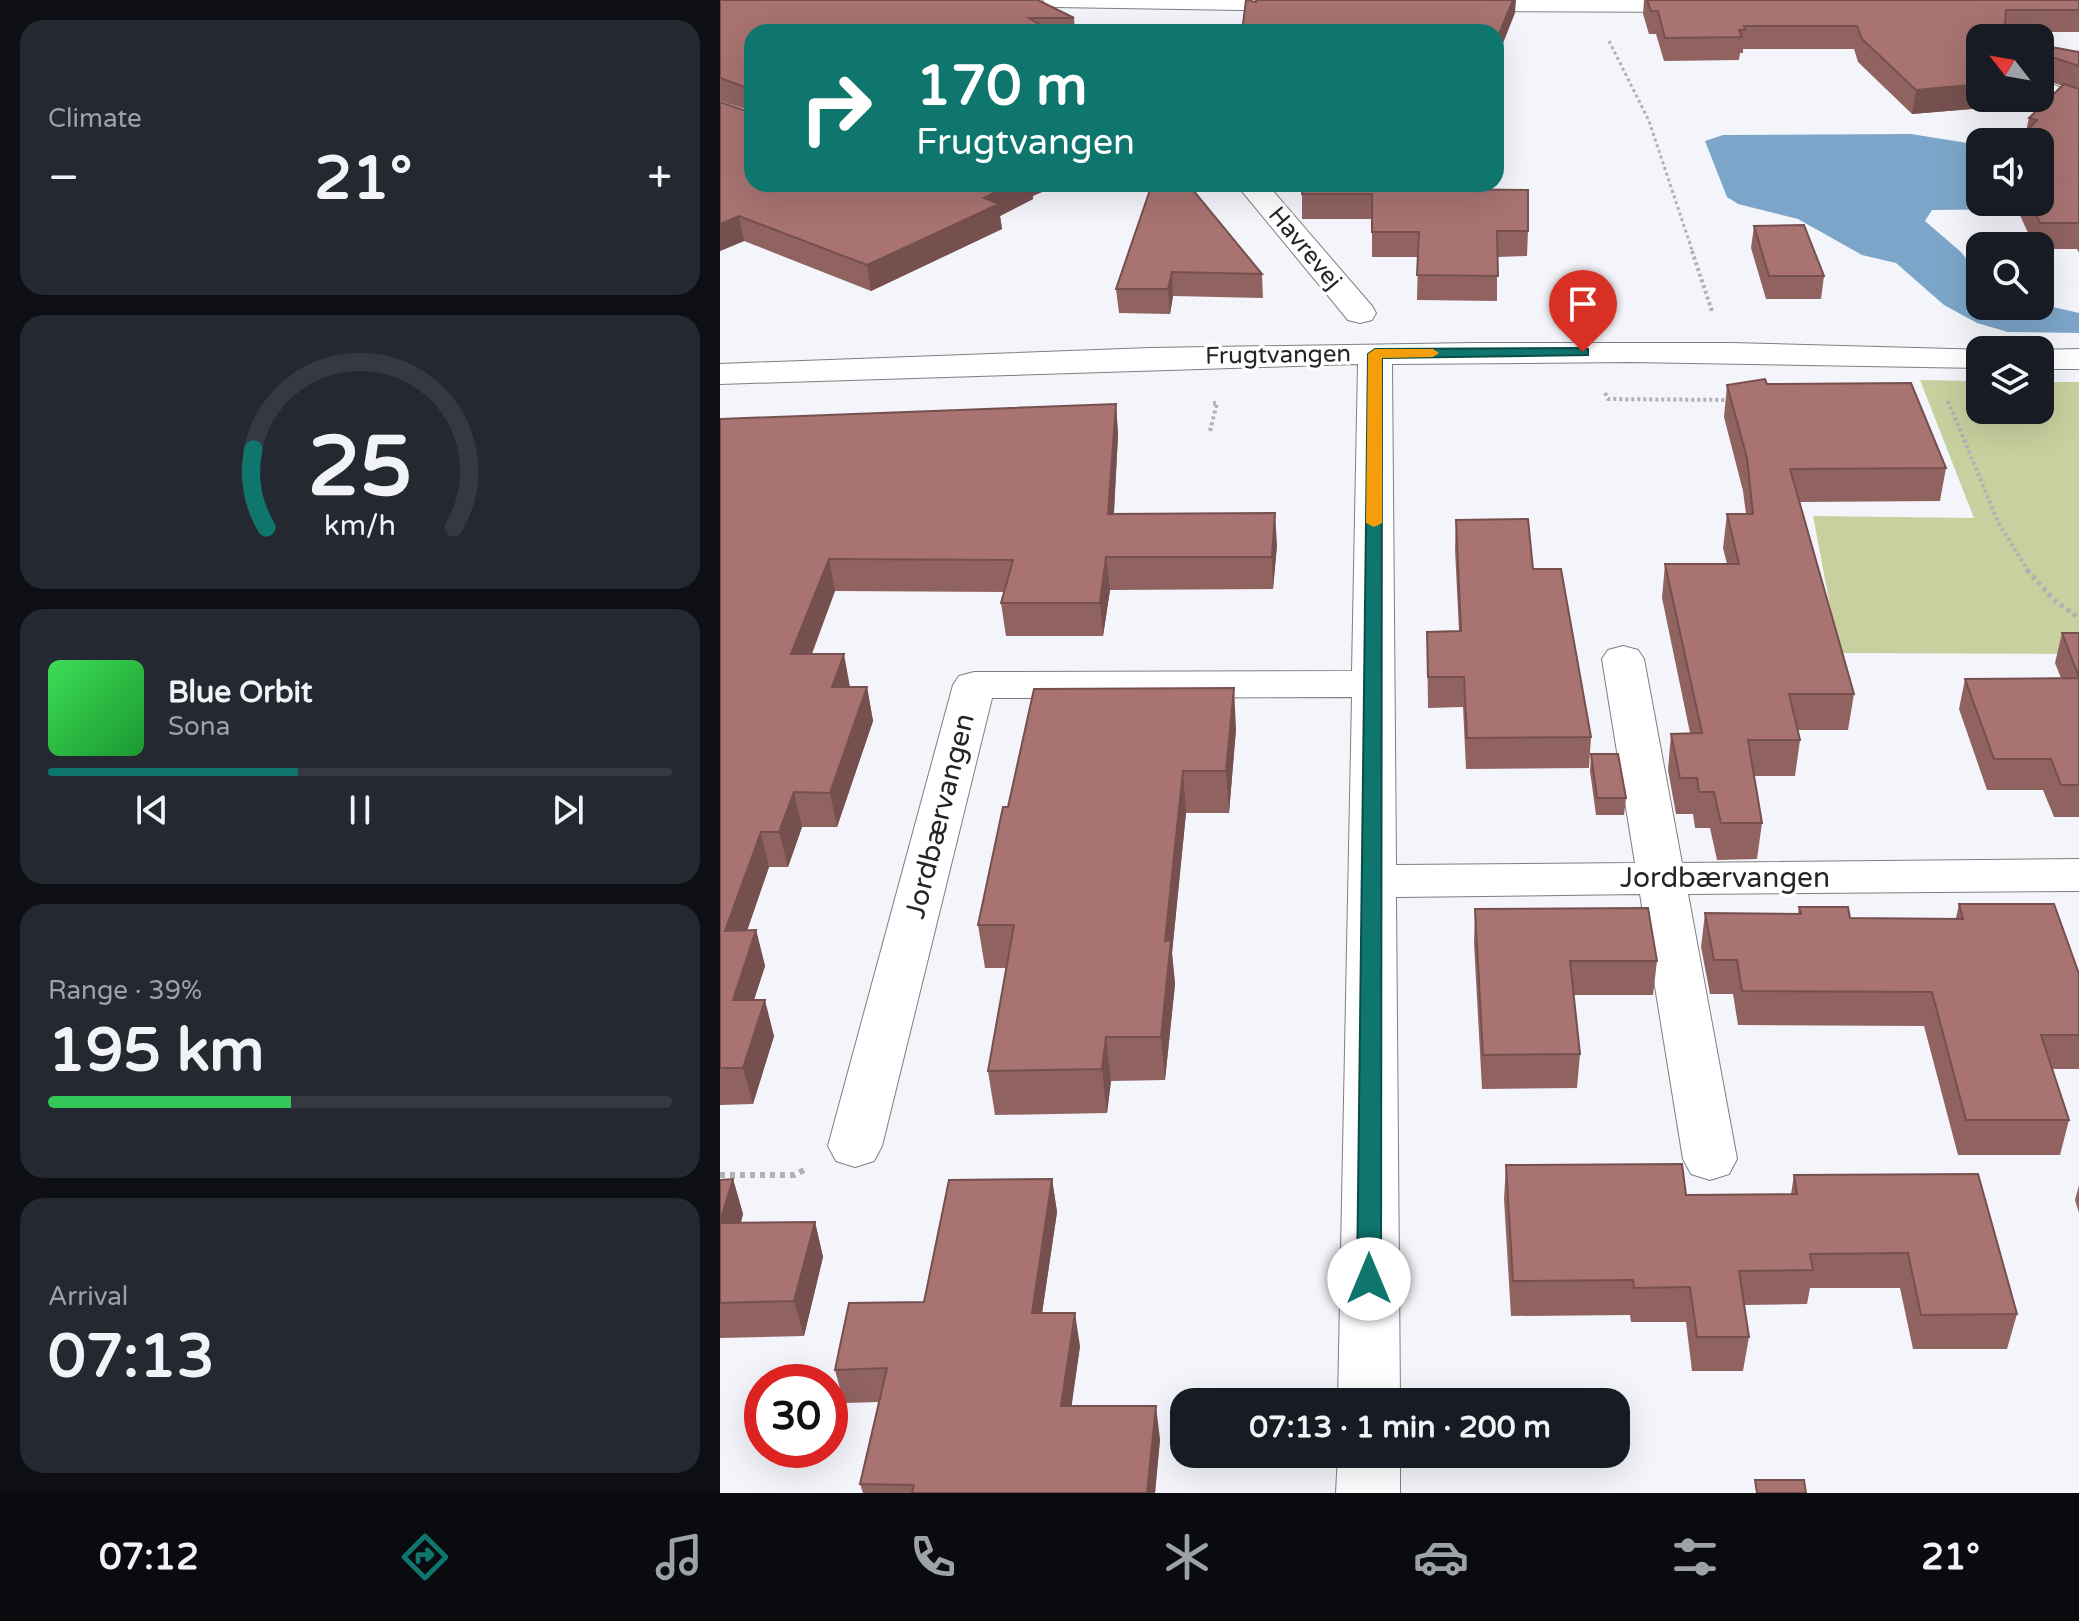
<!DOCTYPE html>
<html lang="en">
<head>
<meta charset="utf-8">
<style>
	:root { --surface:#171b24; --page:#242831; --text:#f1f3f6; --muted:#9ea1a6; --line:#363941; --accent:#0f766e }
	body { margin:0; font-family:"Varela Round",sans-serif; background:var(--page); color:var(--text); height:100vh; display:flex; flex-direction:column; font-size:30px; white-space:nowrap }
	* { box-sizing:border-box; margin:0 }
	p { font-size:26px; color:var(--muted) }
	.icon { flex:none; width:44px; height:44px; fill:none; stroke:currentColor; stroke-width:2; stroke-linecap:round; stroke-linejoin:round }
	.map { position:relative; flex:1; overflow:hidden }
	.side { display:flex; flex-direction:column; gap:20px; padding:20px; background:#0d0f14; width:720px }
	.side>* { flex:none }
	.hud { position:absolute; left:24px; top:24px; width:760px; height:168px; border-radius:24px; box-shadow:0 8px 32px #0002; background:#0f766e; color:#fff; overflow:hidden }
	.needle { width:52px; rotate:301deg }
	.fabs { position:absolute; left:1246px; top:24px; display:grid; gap:16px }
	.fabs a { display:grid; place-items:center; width:88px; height:88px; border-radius:16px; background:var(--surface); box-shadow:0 8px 32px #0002; font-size:40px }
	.speed { position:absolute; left:24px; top:1364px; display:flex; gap:16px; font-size:40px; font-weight:700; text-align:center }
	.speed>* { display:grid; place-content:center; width:104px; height:104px; border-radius:50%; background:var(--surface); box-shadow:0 8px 32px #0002; line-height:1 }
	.speed .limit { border:12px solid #d22; background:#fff; color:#111 }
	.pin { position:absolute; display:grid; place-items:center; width:68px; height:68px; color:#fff; margin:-82px -34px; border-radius:50% 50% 50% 0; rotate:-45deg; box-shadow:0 0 8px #0007 }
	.pin .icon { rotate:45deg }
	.me { position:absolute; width:88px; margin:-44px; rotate:0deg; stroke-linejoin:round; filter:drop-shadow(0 0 6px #0008) }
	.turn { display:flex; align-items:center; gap:28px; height:168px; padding:0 40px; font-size:36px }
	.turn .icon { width:104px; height:104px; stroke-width:2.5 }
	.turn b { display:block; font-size:56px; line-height:68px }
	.big { font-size:60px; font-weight:700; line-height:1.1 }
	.side .widget { flex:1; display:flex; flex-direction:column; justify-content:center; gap:12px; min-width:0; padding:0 28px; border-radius:24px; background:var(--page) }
	.side .dial { align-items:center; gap:0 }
	.dial svg { height:208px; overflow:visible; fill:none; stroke:var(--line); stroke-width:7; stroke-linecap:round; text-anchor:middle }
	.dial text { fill:var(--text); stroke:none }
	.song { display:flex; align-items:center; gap:24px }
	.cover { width:96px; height:96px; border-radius:12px; background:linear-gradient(135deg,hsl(130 70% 55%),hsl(130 70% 35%)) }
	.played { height:8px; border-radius:4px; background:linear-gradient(90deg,var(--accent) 40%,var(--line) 40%) }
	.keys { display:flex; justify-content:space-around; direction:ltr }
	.heat { display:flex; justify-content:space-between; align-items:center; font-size:44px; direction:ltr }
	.charge { height:12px; border-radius:6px; background:linear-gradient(90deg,#34c759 39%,var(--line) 0) }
	.trip { position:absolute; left:450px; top:1388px; width:460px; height:80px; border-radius:24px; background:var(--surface); box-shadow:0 8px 32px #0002; font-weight:700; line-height:80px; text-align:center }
	.dock { display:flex; height:128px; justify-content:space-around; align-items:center; background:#090b0e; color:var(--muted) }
	.dock .icon { width:56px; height:56px }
	.dock .selected { color:var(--accent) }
	.dock b { font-size:36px; color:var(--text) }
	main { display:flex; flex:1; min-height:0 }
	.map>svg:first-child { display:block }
	.green { fill:#c8d09f }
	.water { fill:#7ca6c9 }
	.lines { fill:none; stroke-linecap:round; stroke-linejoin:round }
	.minor-casing { stroke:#7e7f83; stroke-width:2 }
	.path-far3 { stroke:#b1b1b5; stroke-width:3; stroke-dasharray:3 3; stroke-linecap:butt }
	.path-far2 { stroke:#b1b1b5; stroke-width:4; stroke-dasharray:3 3; stroke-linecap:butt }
	.path-far1 { stroke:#b1b1b5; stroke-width:5; stroke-dasharray:4 4; stroke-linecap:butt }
	.path { stroke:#b1b1b5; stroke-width:6; stroke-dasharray:5 5; stroke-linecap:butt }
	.minor { fill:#fff; fill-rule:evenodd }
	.wall { fill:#906361 }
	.shaded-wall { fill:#76504f }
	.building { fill:#a87371; stroke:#76504f; stroke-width:2 }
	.route { fill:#0f766e; stroke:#0a4d48; stroke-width:2 }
	.slow { fill:#f59e0b }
	.labels { text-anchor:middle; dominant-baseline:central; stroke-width:7; stroke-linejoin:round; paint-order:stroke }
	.far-street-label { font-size:24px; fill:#252527; stroke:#fff }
	.street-label { font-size:28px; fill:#252527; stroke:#fff }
</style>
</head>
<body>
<main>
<section class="side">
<div class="widget"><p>Climate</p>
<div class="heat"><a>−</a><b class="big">21°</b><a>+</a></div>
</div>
<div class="widget dial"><svg viewBox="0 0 100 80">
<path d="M14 69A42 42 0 1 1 86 69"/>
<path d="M14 69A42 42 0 0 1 9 39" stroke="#0f766e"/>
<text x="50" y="56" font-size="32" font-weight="700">25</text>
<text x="50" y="72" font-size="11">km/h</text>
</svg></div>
<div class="widget">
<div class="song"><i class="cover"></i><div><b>Blue Orbit</b><p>Sona</p></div></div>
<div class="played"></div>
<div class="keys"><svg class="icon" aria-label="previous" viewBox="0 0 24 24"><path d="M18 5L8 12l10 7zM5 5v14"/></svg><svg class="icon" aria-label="pause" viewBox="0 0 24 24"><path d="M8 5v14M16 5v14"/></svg><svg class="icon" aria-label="next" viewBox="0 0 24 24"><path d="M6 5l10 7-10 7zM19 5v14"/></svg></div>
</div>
<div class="widget"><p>Range · 39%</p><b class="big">195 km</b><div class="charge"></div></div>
<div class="widget"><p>Arrival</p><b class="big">07:13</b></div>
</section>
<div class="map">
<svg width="1359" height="1493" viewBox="0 0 1359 1493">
	<rect width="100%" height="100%" fill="#f4f5fa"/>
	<!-- green -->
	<path class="green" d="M 1200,380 L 1260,381 L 1260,410 L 1320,410 L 1320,382 L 1359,382 L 1359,654 L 1119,653 L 1093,516 L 1254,518 Z"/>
	<!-- water -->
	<path class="water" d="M 1191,134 L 1260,145 L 1260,202 L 1320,202 L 1344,188 L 1318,209 L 1212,210 L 1205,221 L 1241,252 L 1260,277 L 1260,306 L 1320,304 L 1359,313 L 1359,333 L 1288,332 L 1257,323 L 1224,305 L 1176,263 L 1142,255 L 1078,219 L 1018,204 L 1007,197 L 985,141 L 1003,135 Z"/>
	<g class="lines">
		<defs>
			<path id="minor" d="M 323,0 L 595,0 L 597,4 L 594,9 L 585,11 L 335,7 L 326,5 Z
				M 728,0 L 994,0 L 997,5 L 994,10 L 985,12 L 738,11 L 729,9 L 726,4 Z
				M 1320,80 L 1359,94 L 1359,112 L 1320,98 Z
				M 516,184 L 547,184 L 652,306 L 656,313 L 652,320 L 640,323 L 628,320 Z
				M 753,343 L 1011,343 L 1269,350 L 1260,350 L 1260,368 L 911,362 L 672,364 L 676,865 L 915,863 L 882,659 L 888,650 L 903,646 L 918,650 L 924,659 L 962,863 L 1359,859 L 1359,891 L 968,894 L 1017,1159 L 1009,1174 L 990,1180 L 971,1174 L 963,1159 L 920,894 L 676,897 L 680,1402 L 618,1402 L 632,697 L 272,698 L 162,1146 L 154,1161 L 135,1167 L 116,1161 L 108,1146 L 233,685 L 239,676 L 254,672 L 632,671 L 638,364 L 0,384 L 0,364 L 430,348 Z
				M 1359,349 L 1359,369 L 1320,369 L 1320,350 L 1315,350 Z
				M 618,1454 L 680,1454 L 680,1493 L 616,1493 Z"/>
		</defs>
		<!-- minor casing -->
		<use href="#minor" class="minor-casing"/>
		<!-- path-far3 -->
		<path class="path-far3" d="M 889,41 L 929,121 L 973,253"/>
		<!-- path-far2 -->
		<path class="path-far2" d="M 972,251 L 992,311
			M 885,393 L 888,399 L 1011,400
			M 1228,401 L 1278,522 L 1309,572
			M 490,431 L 497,403 L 493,403"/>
		<!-- path-far1 -->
		<path class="path-far1" d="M 1307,570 L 1334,600 L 1359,618"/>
		<!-- path -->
		<path class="path" d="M 0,1175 L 74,1175 L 86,1169"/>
		<!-- minor -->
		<use href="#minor" class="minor"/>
	</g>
	<!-- wall -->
	<path class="wall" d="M 0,0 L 354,18 L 355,32 L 32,32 L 32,184 L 206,185 L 313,196 L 313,199 L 280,216 L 282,229 L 151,291 L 24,241 L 0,251 L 26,111 L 28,110 L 0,101 Z
		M 924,0 L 1359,0 L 1359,32 L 1284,32 L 1284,38 L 1359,52 L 1359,253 L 1357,249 L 1320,249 L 1320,246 L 1314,246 L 1294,202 L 1320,202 L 1306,131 L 1309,118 L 1343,86 L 1328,81 L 1324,103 L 1192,114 L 1138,62 L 1134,49 L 1023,49 L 1023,53 L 1020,53 L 1019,60 L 944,61 L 936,34 L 929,34 L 923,14 Z
		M 432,184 L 542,274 L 543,298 L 453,296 L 450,314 L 399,313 L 396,289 Z
		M 584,184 L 734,184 L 731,189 L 808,231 L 807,256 L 777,257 L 777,301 L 697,300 L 698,257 L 652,257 L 652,219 L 582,219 L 582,194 Z
		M 1034,226 L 1104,276 L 1101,299 L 1046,299 L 1031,248 Z
		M 1047,384 L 1226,468 L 1220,501 L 1080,502 L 1134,694 L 1128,730 L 1078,730 L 1080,740 L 1075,776 L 1034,776 L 1042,823 L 1037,859 L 997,860 L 990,828 L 975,828 L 973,814 L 956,814 L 948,770 L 951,734 L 970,733 L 942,598 L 945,564 L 1007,564 L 1003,548 L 1007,514 L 1026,514 L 1023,491 L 1004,417 L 1007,385 Z
		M 396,404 L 398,435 L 394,514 L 557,545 L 553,589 L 390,590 L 383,636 L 286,636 L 281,603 L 284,592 L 115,591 L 92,654 L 130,687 L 147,687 L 153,721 L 117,827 L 82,827 L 68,867 L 49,867 L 27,930 L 36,930 L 45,966 L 34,1000 L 54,1036 L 33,1104 L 0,1105 L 0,419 Z
		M 736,520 L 813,569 L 871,737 L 869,768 L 746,769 L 743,707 L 708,708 L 707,632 L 739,631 L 735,549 Z
		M 1342,633 L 1359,633 L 1359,817 L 1334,817 L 1323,790 L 1267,790 L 1239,709 L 1245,679 L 1341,678 L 1335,663 Z
		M 516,729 L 509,813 L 466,813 L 452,953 L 455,984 L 445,1080 L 391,1081 L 387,1113 L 275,1115 L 268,1071 L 286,968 L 265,968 L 258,925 L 288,807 Z
		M 871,754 L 906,798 L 904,815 L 876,815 L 870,771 Z
		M 1239,904 L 1359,974 L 1359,1069 L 1332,1069 L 1349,1120 L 1340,1155 L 1238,1155 L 1204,1026 L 1018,1025 L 1013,994 L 990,994 L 981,947 L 985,913 L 1078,914 L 1079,907 L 1130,918 L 1236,918 Z
		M 755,909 L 937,961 L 933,995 L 854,995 L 860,1054 L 857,1088 L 762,1089 L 754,943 Z
		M 786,1165 L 966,1195 L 1071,1194 L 1074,1175 L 1297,1314 L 1287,1349 L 1193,1349 L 1180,1288 L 1090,1288 L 1087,1304 L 1024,1305 L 1029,1337 L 1023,1371 L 972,1371 L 966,1322 L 911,1322 L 910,1315 L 791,1316 L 784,1199 Z
		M 13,1179 L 23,1214 L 21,1223 L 95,1222 L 103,1257 L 84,1336 L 0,1338 L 0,1180 Z
		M 332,1179 L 337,1212 L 322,1313 L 360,1346 L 351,1406 L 440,1439 L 435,1493 L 143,1493 L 140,1484 L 159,1402 L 124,1403 L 115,1370 L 204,1302 Z
		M 1359,1185 L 1359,1213 L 1355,1200 Z"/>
	<!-- shaded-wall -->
	<path class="shaded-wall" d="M 793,0 L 796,0 L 795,13 L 776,61 L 776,41 Z
		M 1328,79 L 1324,103 L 1192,114 L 1196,90 L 1260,84 L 1260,98 L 1320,98 L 1320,80 Z
		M 291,184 L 341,184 L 313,196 L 313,199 L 280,216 L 282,229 L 151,291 L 147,265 L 264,198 Z
		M 723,184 L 734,184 L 721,214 L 721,189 Z
		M 19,216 L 24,241 L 0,251 L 0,224 Z
		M 452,272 L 453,296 L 450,314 L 448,289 Z
		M 396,404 L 398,435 L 392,546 L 388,514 Z
		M 555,513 L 557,545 L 553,589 L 552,557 Z
		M 386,557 L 390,590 L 383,636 L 380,603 Z
		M 109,559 L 115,591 L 79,687 L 71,654 Z
		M 124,654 L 130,687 L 112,687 Z
		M 147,687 L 153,721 L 117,827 L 110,793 Z
		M 514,688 L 516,729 L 509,813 L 506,771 Z
		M 463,771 L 466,813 L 452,953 L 455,984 L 445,1080 L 441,1037 L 445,941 Z
		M 74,792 L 82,827 L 68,867 L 59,832 Z
		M 41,832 L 49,867 L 15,966 L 5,931 Z
		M 36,930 L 45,966 L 22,1036 L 13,1000 Z
		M 45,1000 L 54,1036 L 33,1104 L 23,1068 Z
		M 386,1037 L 391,1081 L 387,1113 L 382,1069 Z
		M 13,1179 L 23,1214 L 10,1257 L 0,1222 Z
		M 332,1179 L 337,1212 L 317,1347 L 312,1313 Z
		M 95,1222 L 103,1257 L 84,1336 L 74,1301 Z
		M 355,1313 L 360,1346 L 347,1439 L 341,1406 Z
		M 436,1406 L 440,1439 L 435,1493 L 427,1493 Z"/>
	<!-- building -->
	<path class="building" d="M 0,0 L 318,0 L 354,18 L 309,18 L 332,32 L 32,32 L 32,184 L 203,184 L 206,185 L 210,184 L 291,184 L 264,198 L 279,204 L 147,265 L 19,216 L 0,224 L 0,102 L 26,111 L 30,108 L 30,89 L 0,78 Z
		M 526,0 L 536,2 L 536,0 L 793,0 L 776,41 L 776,32 L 522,32 Z
		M 927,0 L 1359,0 L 1359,10 L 1286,10 L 1284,38 L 1286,38 L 1260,38 L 1260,84 L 1196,90 L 1142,39 L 1137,26 L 1024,26 L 1025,30 L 1019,30 L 1022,37 L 945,38 L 938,11 L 931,11 Z
		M 1320,45 L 1359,52 L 1359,66 L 1323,54 L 1321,74 L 1328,79 L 1320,80 Z
		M 1344,84 L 1359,89 L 1359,223 L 1320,223 L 1310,202 L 1320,202 L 1320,142 L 1296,142 L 1317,120 L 1309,118 Z
		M 432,184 L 468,184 L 542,274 L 452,272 L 448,289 L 396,289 Z
		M 584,184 L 723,184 L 721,189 L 808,190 L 808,231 L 777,231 L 778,276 L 697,275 L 699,232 L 652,232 L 652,194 L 582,194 Z
		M 1084,225 L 1104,276 L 1049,276 L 1034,226 Z
		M 1045,379 L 1047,384 L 1191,383 L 1226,468 L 1070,469 L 1134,694 L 1069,694 L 1080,740 L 1028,740 L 1042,823 L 1001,823 L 994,792 L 979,792 L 977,778 L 960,778 L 951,734 L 982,733 L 945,564 L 1019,564 L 1007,514 L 1033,514 L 1027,458 L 1007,385 Z
		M 396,404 L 388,514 L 555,513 L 552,557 L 386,557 L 380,603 L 281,603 L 293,560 L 109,559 L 71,654 L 124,654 L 112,687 L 147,687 L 110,793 L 74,792 L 59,832 L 41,832 L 5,931 L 36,930 L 13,1000 L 45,1000 L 23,1068 L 0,1068 L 0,419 Z
		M 808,519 L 813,569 L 841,569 L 871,737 L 747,738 L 744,677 L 708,677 L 707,632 L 741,631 L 736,520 Z
		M 1342,633 L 1359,633 L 1359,677 Z
		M 1359,678 L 1359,785 L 1341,785 L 1331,759 L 1274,759 L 1245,679 Z
		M 514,688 L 506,771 L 463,771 L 445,941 L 451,940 L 441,1037 L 386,1037 L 382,1069 L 268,1071 L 294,925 L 258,925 L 283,807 L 288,807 L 314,689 Z
		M 871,754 L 898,754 L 906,798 L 877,798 Z
		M 1239,904 L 1334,904 L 1359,974 L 1359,1035 L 1321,1035 L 1349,1120 L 1246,1120 L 1212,992 L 1022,991 L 1017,960 L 994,960 L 985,913 L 1081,914 L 1079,907 L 1128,907 L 1130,918 L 1243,919 Z
		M 928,908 L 937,961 L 850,961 L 860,1054 L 763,1055 L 755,909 Z
		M 962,1164 L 966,1195 L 1077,1194 L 1074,1175 L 1258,1174 L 1297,1314 L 1201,1315 L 1188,1253 L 1090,1254 L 1093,1270 L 1019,1271 L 1029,1337 L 977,1337 L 970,1287 L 914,1288 L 913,1280 L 793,1281 L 786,1165 Z
		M 13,1179 L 0,1222 L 0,1180 Z
		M 332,1179 L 312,1313 L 355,1313 L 341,1406 L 436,1406 L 427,1493 L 192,1493 L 194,1485 L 140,1484 L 167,1368 L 115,1370 L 129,1303 L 204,1302 L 229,1180 Z
		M 95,1222 L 74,1301 L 0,1303 L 0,1223 Z
		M 1035,1480 L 1084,1480 L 1086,1493 L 1037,1493 Z"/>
	<!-- route -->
	<path class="route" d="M 863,348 L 868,349 L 868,355 L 662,358 L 661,1279 L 658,1286 L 649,1289 L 641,1286 L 637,1279 L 648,354 L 655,349 Z"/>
	<!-- slow -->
	<path class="slow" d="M 655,349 L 713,349 L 719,353 L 713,357 L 662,358 L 662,523 L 654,527 L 646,523 L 648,354 Z"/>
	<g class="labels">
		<!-- far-street labels -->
		<g class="far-street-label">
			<text transform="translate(585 248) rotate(50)">Havrevej</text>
			<text transform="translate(558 355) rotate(-1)">Frugtvangen</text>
		</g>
		<!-- street labels -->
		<g class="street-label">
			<text transform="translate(220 816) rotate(-76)">Jordbærvangen</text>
			<text x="1005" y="878">Jordbærvangen</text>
		</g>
	</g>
</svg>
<div class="fabs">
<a><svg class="needle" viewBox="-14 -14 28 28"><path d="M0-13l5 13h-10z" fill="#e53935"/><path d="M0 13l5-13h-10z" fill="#9ea1a6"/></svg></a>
<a><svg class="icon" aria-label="sound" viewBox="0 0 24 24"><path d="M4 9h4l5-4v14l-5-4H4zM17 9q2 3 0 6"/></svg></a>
<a><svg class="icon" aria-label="search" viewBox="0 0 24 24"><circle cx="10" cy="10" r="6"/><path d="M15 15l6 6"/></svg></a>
<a><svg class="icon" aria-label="layers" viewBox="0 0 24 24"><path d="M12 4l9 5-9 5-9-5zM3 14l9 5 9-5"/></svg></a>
</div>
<div class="speed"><div class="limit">30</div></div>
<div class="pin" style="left:863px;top:352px;background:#d93025"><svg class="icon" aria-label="arrive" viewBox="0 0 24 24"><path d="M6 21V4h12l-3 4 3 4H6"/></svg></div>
<svg class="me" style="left:649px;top:1279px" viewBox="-20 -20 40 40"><circle r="19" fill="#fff"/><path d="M0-13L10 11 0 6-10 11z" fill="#0f766e"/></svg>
<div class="trip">07:13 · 1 min · 200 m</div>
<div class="hud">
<div class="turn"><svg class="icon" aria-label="right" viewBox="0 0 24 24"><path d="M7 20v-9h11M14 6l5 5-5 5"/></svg><div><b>170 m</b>Frugtvangen</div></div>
</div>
</div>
</main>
<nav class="dock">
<b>07:12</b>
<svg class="icon selected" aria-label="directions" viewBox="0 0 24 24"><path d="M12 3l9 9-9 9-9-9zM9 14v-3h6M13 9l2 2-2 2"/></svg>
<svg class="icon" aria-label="music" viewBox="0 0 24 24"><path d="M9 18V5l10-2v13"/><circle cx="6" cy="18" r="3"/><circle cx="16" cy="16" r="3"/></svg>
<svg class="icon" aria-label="phone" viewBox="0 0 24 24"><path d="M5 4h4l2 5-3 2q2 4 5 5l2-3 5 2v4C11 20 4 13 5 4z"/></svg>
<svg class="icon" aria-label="climate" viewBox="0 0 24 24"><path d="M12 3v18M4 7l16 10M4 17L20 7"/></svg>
<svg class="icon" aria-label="car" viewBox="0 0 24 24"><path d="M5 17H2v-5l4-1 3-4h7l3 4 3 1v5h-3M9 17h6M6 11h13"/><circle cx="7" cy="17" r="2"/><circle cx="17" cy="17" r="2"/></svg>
<svg class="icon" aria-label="filters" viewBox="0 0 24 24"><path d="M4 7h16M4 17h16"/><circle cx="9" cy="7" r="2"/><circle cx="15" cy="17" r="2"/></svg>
<b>21°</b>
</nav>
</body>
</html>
